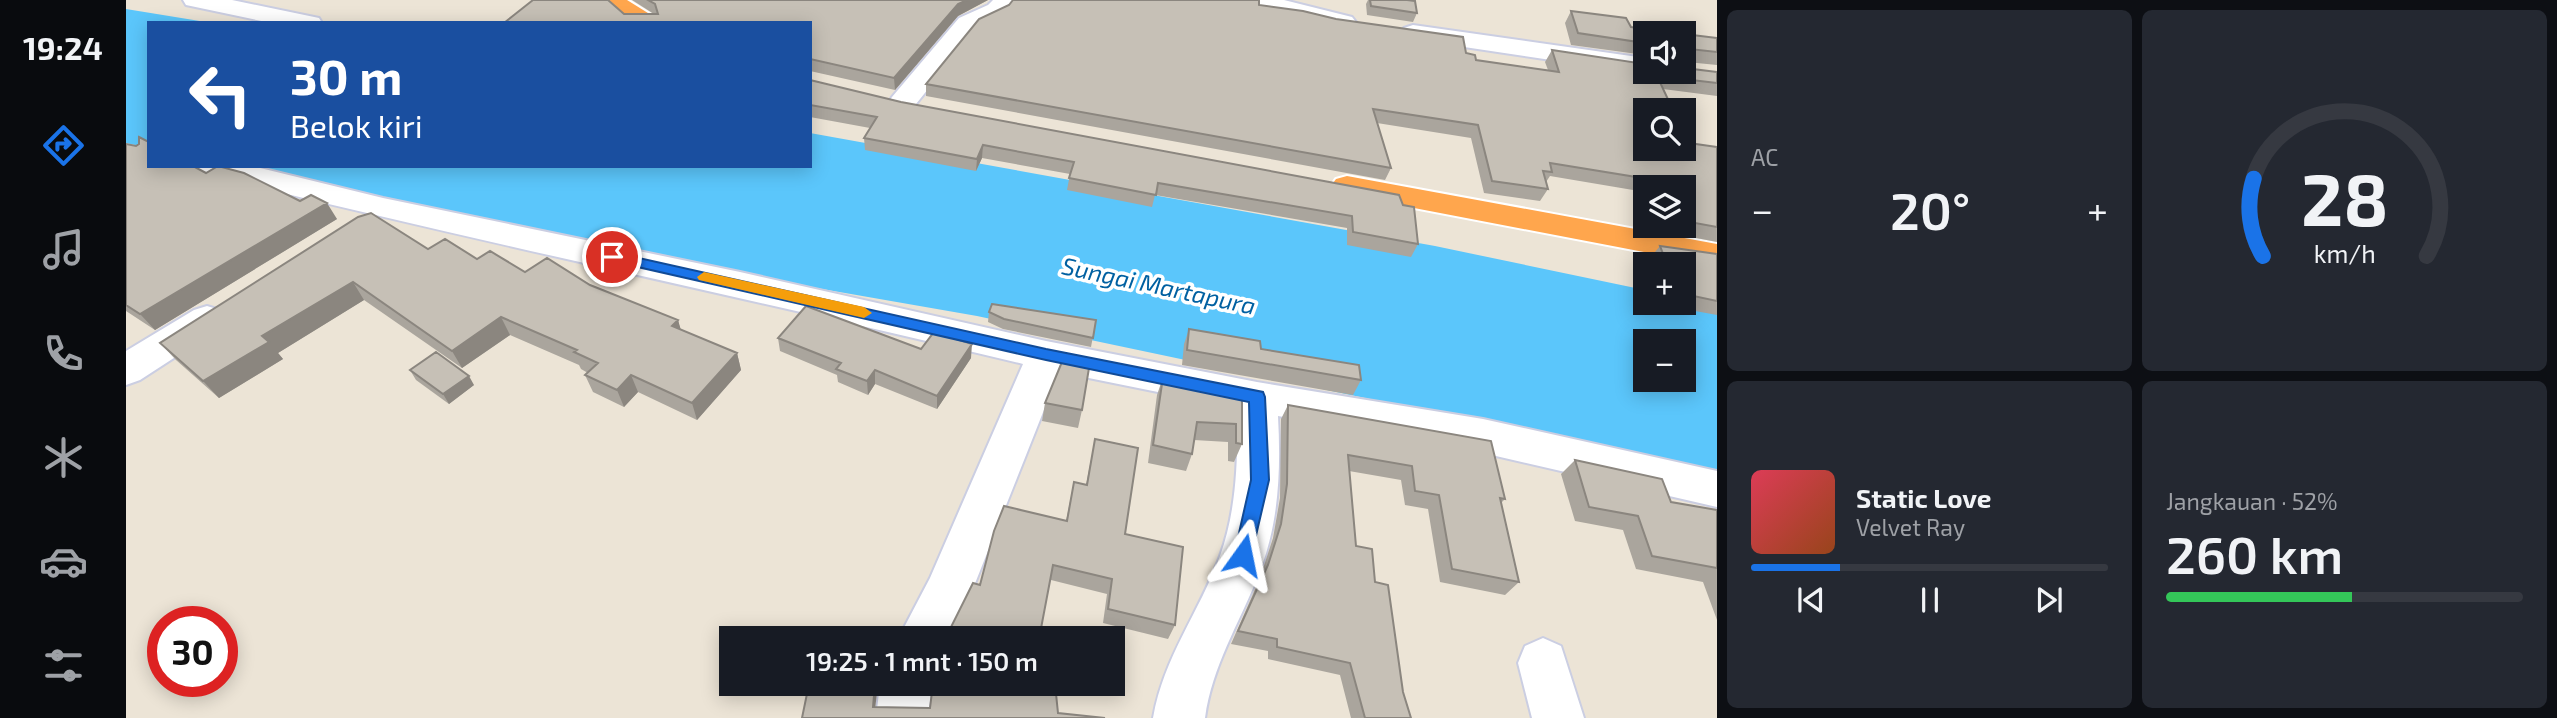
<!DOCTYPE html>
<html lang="id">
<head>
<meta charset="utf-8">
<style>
	:root { --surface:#171b24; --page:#242831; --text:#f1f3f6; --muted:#9ea1a6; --line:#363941; --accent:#1a73e8 }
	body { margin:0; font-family:"Exo 2",sans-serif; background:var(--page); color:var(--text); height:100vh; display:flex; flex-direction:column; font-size:26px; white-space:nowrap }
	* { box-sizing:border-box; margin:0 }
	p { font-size:23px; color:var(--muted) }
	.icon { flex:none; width:38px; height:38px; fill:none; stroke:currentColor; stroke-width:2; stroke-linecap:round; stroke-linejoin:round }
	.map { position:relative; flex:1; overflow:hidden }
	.sheet { display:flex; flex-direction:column; gap:10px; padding:10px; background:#0d0f14; width:840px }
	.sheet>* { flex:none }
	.guide { position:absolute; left:21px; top:21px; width:665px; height:147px; border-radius:0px; box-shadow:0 4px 18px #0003; background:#1a4fa0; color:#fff; overflow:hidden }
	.buttons { position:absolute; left:1507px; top:21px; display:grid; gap:14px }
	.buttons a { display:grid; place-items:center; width:63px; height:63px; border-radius:0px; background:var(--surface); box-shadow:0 4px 18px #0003; font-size:35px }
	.speed { position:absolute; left:21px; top:606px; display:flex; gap:14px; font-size:35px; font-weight:700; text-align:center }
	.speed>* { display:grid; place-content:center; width:91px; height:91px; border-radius:50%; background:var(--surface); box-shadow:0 4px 18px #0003; line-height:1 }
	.speed .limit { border:10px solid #d22; background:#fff; color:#111 }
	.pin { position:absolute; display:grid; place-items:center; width:60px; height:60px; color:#fff; margin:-30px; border:4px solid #fff; border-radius:50%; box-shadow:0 2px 7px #0007 }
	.me { position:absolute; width:77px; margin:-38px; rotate:12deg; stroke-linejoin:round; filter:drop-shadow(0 0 5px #0008) }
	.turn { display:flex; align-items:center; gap:24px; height:147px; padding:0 28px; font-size:32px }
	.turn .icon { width:91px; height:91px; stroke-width:2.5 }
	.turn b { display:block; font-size:49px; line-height:60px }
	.big { font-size:52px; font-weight:600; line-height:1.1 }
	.sheet .tile { flex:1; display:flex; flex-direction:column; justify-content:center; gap:10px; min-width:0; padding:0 24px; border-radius:10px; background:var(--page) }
	.sheet .dial { align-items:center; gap:0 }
	.dial svg { height:182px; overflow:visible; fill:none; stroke:var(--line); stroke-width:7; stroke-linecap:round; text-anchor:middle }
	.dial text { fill:var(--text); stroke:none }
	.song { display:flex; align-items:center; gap:21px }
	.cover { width:84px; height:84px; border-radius:10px; background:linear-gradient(135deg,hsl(350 70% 55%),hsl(20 70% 35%)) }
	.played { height:7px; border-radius:4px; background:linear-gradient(90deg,var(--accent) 25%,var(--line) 25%) }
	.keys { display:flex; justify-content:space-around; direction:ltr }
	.heat { display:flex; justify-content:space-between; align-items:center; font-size:38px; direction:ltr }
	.charge { height:10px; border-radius:5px; background:linear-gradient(90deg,#34c759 52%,var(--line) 0) }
	.sheet .tiles { flex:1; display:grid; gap:10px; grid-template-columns:repeat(2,1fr) }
	.trip { position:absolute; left:593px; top:626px; width:406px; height:70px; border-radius:0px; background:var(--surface); box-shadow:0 4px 18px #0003; font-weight:600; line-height:70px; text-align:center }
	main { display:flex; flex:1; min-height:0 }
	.tab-bar { display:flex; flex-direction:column; width:126px; justify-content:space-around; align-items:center; background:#090b0e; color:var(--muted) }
	.tab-bar .icon { width:49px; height:49px }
	.tab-bar .selected { color:var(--accent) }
	.tab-bar b { font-size:32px; color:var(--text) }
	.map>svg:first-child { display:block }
	.water { fill:#5bc6fb; fill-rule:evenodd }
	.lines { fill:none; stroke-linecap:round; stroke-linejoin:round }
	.street-casing { stroke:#cbcee2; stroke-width:4 }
	.highway-casing { stroke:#fff; stroke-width:4 }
	.street { fill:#fff; fill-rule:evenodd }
	.highway { fill:#ffa64d; fill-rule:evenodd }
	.wall { fill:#aaa59d }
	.shaded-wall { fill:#8b867f }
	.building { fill:#c6c0b6; stroke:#8b867f; stroke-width:2 }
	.route { fill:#1a73e8; stroke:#114b97; stroke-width:2 }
	.slow { fill:#f59e0b }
	.labels { text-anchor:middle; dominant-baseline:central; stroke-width:7; stroke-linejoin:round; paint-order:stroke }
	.water-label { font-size:24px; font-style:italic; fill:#0060a1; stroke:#fff }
</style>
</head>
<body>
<main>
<nav class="tab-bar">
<b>19:24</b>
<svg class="icon selected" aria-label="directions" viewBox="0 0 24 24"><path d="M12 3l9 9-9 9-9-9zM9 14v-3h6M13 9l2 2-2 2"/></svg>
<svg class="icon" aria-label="music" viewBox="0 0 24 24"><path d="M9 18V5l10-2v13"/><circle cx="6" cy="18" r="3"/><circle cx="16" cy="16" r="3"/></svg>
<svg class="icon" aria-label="phone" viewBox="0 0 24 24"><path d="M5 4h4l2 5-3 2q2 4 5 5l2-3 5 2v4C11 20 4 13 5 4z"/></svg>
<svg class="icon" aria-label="climate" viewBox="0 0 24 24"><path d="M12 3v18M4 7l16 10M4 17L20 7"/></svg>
<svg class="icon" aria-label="car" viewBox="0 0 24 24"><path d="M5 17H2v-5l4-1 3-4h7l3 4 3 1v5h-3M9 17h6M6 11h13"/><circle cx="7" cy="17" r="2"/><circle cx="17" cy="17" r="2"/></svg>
<svg class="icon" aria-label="filters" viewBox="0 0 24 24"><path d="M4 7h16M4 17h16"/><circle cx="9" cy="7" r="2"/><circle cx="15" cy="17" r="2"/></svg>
</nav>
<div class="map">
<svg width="1591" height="718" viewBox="0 0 1591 718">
	<rect width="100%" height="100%" fill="#ece4d6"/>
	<!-- water -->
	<path class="water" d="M 0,9 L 86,23 L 23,23 L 23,148 L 0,143 Z
		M 684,133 L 1309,246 L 1519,290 L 1519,303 L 1591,305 L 1591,476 L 1457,444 L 851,316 L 312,222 L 102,166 L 684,166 ZM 1519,341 L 1558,341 L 1558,380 L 1519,380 Z"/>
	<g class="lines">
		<defs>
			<path id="street" d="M 57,0 L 106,0 L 193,18 L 196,23 L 145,23 L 60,5 Z
				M 867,0 L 892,0 L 880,15 L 851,28 L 786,109 L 776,112 L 766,109 L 762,103 L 766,97 L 833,18 L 862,5 Z
				M 1116,0 L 1158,0 L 1226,17 L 1230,22 L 1226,27 L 1217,30 L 1119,5 Z
				M 1287,25 L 1519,58 L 1519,72 L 1528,72 L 1519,74 L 1278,38 L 1274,33 L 1278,28 Z
				M 71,166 L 126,166 L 257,198 L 614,272 L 920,341 L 1131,382 L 1357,419 L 1591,471 L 1591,507 L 1357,453 L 1152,416 C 1155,471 1153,525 1132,576 C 1113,624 1086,666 1079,718 L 1027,718 C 1038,656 1073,613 1094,556 C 1111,509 1112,458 1111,408 L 933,372 L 846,591 L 823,639 L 772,639 L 804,578 L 897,364 C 623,298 348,241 75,173 Z
				M 81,306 L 94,310 L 99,319 L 94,328 L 14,380 L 0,385 L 0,351 L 68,310 Z
				M 1417,638 L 1435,646 L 1458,718 L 1406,718 L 1392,663 L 1399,646 Z
				M 754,684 L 806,684 L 802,718 L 750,718 Z"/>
			<path id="highway" d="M 472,0 L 501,0 L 530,18 L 533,23 L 503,23 Z
				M 1221,176 L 1591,244 L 1591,266 L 1210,193 L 1205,186 L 1210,179 Z"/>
		</defs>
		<!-- street casing -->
		<use href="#street" class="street-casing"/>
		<!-- highway casing -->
		<use href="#highway" class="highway-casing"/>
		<!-- street -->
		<use href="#street" class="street"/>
		<!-- highway -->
		<use href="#highway" class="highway"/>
	</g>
	<!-- wall -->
	<path class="wall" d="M 506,0 L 862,0 L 832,16 L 769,90 L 684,71 L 684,23 L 378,23 L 498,14 L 528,14 Z
		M 1242,0 L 1281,0 L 1291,13 L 1287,22 L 1241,15 L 1240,4 Z
		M 883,5 L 1133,5 L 1340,53 L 1350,60 L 1422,70 L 1419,62 L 1426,50 L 1519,64 L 1591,72 L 1591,96 L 1537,89 L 1563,143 L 1591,147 L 1591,242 L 1539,232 L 1536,226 L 1558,226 L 1558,187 L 1519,187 L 1519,195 L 1509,194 L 1507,190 L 1424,176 L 1420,182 L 1422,189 L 1414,201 L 1358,193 L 1345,138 L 1251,123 L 1265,168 L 1259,180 L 800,96 L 800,84 Z
		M 1445,11 L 1505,27 L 1519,33 L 1519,55 L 1445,45 L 1439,23 Z
		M 1558,34 L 1591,38 L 1591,65 L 1561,62 L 1558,66 Z
		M 684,80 L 775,102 L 1273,195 L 1292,244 L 1285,257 L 1221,245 L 1221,228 L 1029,195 L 1026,207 L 941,190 L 944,174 L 856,158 L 850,171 L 739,150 L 738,138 L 744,128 L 684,117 Z
		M 0,144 L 80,173 L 174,201 L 211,219 L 29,330 L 0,311 Z
		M 1534,246 L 1591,254 L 1591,315 L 1542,306 L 1541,303 L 1558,303 L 1558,264 L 1526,264 L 1524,258 Z
		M 302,249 L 351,259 L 399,272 L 464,285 L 552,320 L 554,329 L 611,353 L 615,370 L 571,420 L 512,392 L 498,407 L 467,392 L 459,375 L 462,373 L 455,369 L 453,365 L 384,335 L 336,368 L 238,300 L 152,353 L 157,359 L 93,398 L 50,360 L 34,343 Z
		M 863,312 L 970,320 L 965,347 L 877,329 L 862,322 Z
		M 1063,329 L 1235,380 L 1227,395 L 1056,365 L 1058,344 Z
		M 652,338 L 795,349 L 845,358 L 811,409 L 749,384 L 742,395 L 712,382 L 711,375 L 654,351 Z
		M 284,370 L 348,385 L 323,404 L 290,380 Z
		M 1037,377 L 1116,392 L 1116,444 L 1108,462 L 1102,461 L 1102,442 L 1068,440 L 1066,454 L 1060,471 L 1022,463 L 1031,395 Z
		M 919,403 L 956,410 L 952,428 L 916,421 Z
		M 1162,405 L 1379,499 L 1375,503 L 1393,582 L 1379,595 L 1314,582 L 1302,509 L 1279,505 L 1275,480 L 1223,471 L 1230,546 L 1249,582 L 1277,692 L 1285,718 L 1225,718 L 1214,675 L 1142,659 L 1142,651 L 1105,644 L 1134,578 L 1147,538 L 1154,498 L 1155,419 Z
		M 969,439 L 999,534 L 1049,625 L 1042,639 L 977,623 L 981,594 L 925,580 L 854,585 L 940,521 L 948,482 L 960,485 Z
		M 1449,460 L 1545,502 L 1591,510 L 1591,620 L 1577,582 L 1510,569 L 1497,530 L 1449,521 L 1435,474 Z"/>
	<!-- shaded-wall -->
	<path class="shaded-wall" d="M 841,0 L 862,0 L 832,16 L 769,90 L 768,78 L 832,4 Z
		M 1564,58 L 1558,66 L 1558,59 Z
		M 857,145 L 856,158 L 850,171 L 851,159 Z
		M 201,203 L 211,219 L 29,330 L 14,314 Z
		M 227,282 L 238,300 L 152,353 L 157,359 L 93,398 L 77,381 L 136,336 Z
		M 375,317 L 384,335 L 336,368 L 326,351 Z
		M 552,320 L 557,337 L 546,326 Z
		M 846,344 L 845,358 L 811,409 L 811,396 Z
		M 611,353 L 615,370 L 571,420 L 566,403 Z
		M 749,370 L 749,384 L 742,395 L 741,381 Z
		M 505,375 L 512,392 L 498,407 L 491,390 Z
		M 343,376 L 348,385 L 323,404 L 317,394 Z
		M 749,684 L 752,684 L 748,718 L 747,707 Z"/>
	<!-- building -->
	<path class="building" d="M 407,0 L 482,0 L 498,14 L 532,14 L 529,4 L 522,0 L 841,0 L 832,4 L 768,78 L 684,59 L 684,23 L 572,23 L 567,22 L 566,23 L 378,23 Z
		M 887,0 L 1133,0 L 1133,5 L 1177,11 L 1210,19 L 1337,37 L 1340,53 L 1349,55 L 1350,60 L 1433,72 L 1426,50 L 1519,64 L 1519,72 L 1558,72 L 1558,68 L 1591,72 L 1591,83 L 1531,76 L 1547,110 L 1519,110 L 1519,149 L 1558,149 L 1558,132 L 1563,143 L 1591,147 L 1591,227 L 1558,221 L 1558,187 L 1535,187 L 1534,184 L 1518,181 L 1516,178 L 1424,163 L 1426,172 L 1417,171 L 1422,189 L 1366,181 L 1352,125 L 1247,109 L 1265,168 L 800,84 L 853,19 L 883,5 Z
		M 1244,0 L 1281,0 L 1289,1 L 1291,13 L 1245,6 Z
		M 1445,11 L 1500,18 L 1505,27 L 1552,33 L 1519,33 L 1519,43 L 1452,33 Z
		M 1558,34 L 1591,38 L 1591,52 L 1564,49 L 1564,58 L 1558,59 Z
		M 684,80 L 775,102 L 1273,195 L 1277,205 L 1288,207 L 1292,244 L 1227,232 L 1226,216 L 1032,183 L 1030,195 L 943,178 L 948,162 L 857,145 L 851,159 L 738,138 L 751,117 L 684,105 Z
		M 13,137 L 23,142 L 23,166 L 67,166 L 80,173 L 92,166 L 118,173 L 174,201 L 185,195 L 201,203 L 14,314 L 0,305 L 0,144 L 10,146 L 13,144 Z
		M 245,213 L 302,249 L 319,239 L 351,259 L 364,251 L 399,272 L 421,258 L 464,285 L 552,320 L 546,326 L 611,353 L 566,403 L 505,375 L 491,390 L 459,375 L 472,363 L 448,352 L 451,350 L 375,317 L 326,351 L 227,282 L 136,336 L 143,342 L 77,381 L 34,343 L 232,217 Z
		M 1534,246 L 1591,254 L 1591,301 L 1558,294 L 1558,264 L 1541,264 Z
		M 866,304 L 970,320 L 967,338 L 878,319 L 863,312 Z
		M 680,306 L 795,349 L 808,332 L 846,344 L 811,396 L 749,370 L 741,381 L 710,369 L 715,363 L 652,338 Z
		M 1063,329 L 1134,341 L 1135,349 L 1233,365 L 1235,380 L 1061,350 Z
		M 310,352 L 343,376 L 317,394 L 284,370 Z
		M 938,357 L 964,362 L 956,410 L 919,403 Z
		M 1037,377 L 1116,392 L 1116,444 L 1110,443 L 1110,424 L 1071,422 L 1066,454 L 1027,445 Z
		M 1162,405 L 1365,441 L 1379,499 L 1374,498 L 1393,582 L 1326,569 L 1313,495 L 1289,491 L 1286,466 L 1222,455 L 1230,546 L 1246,549 L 1249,582 L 1262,585 L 1277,692 L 1285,718 L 1239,718 L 1224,663 L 1151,647 L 1151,639 L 1112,631 L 1142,565 L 1155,524 L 1161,484 Z
		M 969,439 L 1012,448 L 999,534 L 1057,547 L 1049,625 L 982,609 L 986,579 L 927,565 L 913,639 L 822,639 L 825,627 L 847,583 L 854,585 L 868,531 L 878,506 L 941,521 L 948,482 L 961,485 Z
		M 1449,460 L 1536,479 L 1545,502 L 1591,510 L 1591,568 L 1526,556 L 1512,516 L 1463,507 Z
		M 683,684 L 749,684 L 747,707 L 804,708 L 807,684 L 929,684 L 932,713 L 979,718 L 676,718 Z"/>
	<!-- route -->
	<path class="route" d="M 486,252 L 920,349 L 1137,392 L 1139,397 L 1143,480 L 1124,561 L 1117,564 L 1111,561 L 1108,555 L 1125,480 L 1123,402 L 920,360 L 481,260 L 479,257 Z"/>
	<!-- slow -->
	<path class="slow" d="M 578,272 L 738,307 L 746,313 L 738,318 L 573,280 L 571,277 Z"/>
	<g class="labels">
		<!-- water labels -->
		<g class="water-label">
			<text transform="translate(1033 285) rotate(12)">Sungai Martapura</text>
		</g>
	</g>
</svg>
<div class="buttons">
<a><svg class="icon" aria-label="sound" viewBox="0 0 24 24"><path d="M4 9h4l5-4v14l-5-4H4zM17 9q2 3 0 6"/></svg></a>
<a><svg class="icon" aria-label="search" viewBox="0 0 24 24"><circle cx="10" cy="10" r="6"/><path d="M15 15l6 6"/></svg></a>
<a><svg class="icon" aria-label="layers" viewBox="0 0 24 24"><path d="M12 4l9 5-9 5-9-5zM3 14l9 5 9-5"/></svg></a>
<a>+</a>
<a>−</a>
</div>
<div class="speed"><div class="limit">30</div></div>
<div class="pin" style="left:486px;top:257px;background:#d93025"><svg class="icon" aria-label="arrive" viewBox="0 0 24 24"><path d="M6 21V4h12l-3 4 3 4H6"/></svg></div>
<svg class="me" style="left:1117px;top:555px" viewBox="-20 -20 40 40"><path d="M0-17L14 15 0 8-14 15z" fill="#1a73e8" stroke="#fff" stroke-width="4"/></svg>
<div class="trip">19:25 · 1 mnt · 150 m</div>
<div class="guide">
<div class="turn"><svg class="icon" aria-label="left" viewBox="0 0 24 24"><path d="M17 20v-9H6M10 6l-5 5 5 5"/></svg><div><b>30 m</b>Belok kiri</div></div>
</div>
</div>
<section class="sheet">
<div class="tiles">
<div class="tile"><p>AC</p>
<div class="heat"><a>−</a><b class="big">20°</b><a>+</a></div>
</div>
<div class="tile dial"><svg viewBox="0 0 100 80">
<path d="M14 69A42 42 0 1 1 86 69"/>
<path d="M14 69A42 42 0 0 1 10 35" stroke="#1a73e8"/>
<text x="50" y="56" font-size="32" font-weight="700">28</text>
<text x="50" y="72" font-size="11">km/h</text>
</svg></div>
<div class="tile">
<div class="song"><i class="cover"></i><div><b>Static Love</b><p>Velvet Ray</p></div></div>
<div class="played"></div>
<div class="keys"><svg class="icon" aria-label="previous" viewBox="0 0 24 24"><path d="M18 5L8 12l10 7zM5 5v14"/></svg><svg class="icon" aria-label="pause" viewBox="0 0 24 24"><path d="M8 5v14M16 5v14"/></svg><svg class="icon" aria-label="next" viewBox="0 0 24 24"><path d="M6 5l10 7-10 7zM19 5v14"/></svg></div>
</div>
<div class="tile"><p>Jangkauan · 52%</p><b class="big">260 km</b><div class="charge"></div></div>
</div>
</section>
</main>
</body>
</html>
